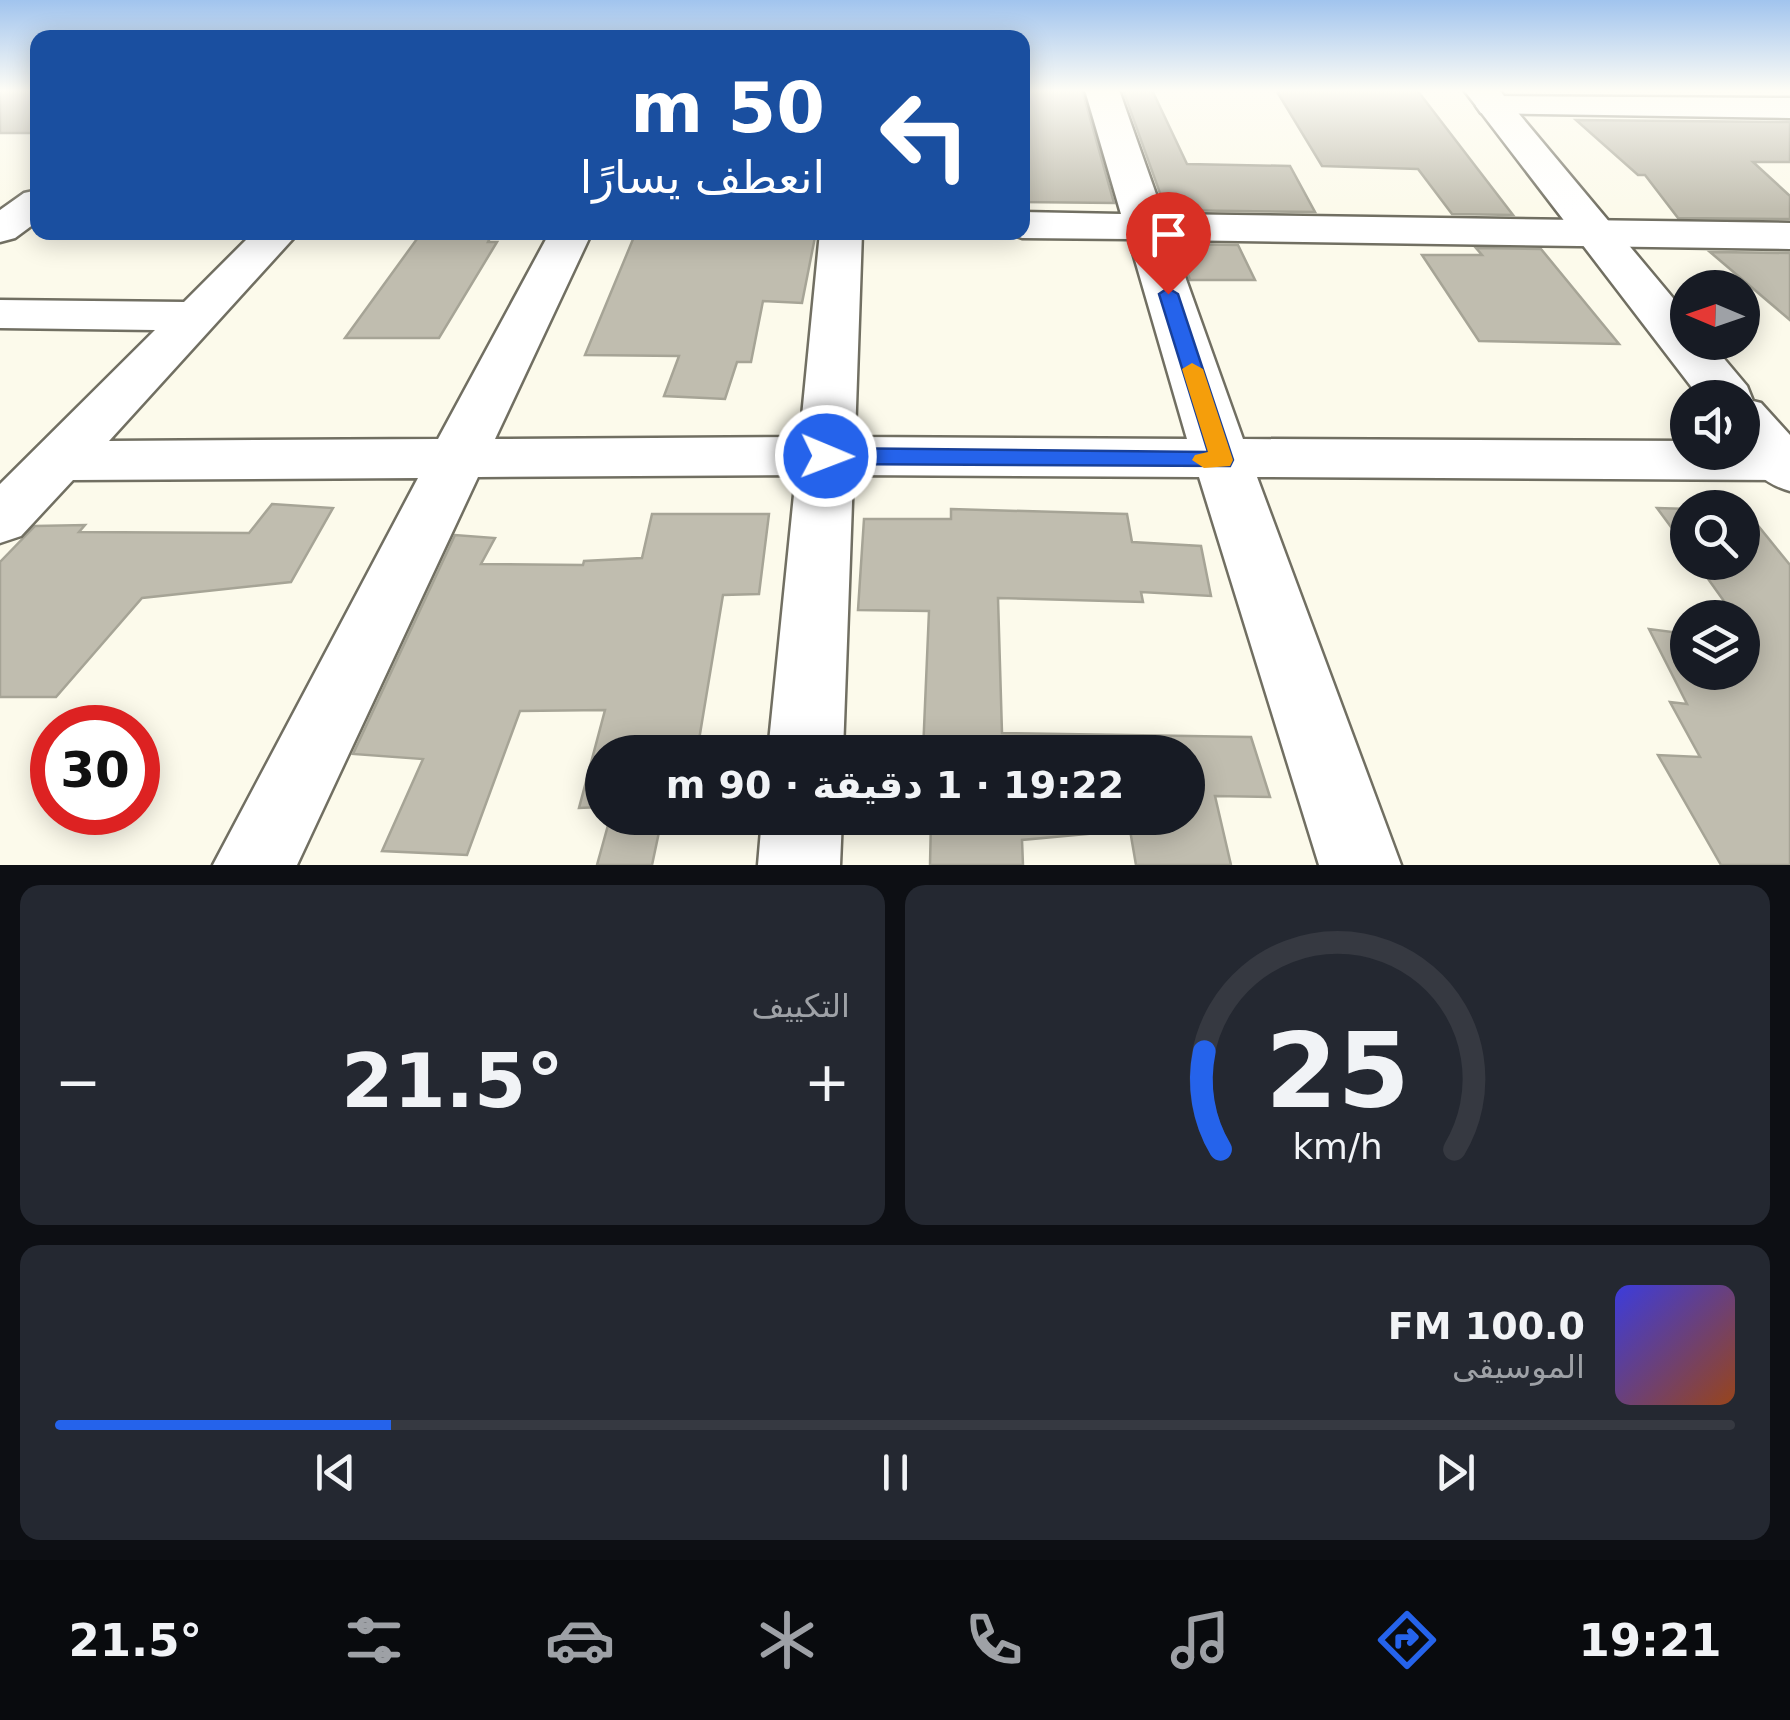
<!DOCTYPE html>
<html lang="ar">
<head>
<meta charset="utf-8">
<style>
	:root { --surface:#171b24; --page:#242831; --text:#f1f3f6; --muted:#9ea1a6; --line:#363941; --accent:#2563eb }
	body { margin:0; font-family:"DejaVu Sans",Cairo,sans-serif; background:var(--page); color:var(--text); direction:rtl; height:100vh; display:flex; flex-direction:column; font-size:38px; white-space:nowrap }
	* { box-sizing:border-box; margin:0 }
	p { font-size:32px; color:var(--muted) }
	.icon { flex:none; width:55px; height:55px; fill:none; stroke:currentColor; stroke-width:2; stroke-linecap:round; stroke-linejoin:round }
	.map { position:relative; height:865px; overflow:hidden; direction:ltr }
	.drawer { display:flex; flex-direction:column; gap:20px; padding:20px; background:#0d0f14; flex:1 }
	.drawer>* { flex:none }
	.top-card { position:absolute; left:30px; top:30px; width:1000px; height:210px; border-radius:20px; box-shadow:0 5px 25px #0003; direction:rtl; background:#1a4fa0; color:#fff; overflow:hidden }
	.needle { width:65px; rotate:272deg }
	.tools { position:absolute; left:1670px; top:270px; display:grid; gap:20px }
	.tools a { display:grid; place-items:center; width:90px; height:90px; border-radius:50%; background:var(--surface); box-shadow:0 5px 25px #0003; font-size:50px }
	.speed { position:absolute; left:30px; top:705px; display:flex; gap:20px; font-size:50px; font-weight:700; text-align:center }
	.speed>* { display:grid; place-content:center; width:130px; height:130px; border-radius:50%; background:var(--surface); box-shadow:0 5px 25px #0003; line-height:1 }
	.speed .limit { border:15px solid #d22; background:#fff; color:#111 }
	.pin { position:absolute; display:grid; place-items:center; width:85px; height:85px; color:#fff; margin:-102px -42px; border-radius:50% 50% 50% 0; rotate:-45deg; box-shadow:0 0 10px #0007 }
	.pin .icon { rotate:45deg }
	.me { position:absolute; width:110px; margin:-55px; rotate:91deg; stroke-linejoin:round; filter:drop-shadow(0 0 8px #0008) }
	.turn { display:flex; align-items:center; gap:35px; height:210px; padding:0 40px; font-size:45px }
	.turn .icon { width:130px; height:130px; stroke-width:2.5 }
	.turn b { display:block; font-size:70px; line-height:85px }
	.big { font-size:75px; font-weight:700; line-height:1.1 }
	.drawer .widget { flex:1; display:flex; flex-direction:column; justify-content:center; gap:15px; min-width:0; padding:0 35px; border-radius:20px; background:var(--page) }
	.drawer .dial { align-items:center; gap:0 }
	.dial svg { height:260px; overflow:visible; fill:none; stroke:var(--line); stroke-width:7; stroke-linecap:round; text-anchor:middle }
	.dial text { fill:var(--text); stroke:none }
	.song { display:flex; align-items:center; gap:30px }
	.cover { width:120px; height:120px; border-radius:15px; background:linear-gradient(135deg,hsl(240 70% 55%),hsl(20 70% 35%)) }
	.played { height:10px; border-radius:5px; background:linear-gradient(90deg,var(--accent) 20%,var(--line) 20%) }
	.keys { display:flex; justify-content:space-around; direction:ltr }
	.heat { display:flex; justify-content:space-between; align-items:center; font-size:55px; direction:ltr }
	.drawer .tiles { flex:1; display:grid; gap:20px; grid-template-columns:1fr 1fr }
	.widget:last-child { grid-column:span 2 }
	.trip { position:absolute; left:585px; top:735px; width:620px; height:100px; border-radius:50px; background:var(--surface); box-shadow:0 5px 25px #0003; font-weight:700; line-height:100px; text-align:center; direction:rtl }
	.tabs { display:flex; height:160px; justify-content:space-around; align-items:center; background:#090b0e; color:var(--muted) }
	.tabs .icon { width:70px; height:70px }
	.tabs .selected { color:var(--accent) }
	.tabs b { font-size:45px; color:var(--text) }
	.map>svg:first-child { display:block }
	.building { fill:#c0bdaf; stroke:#a6a496; stroke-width:2.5 }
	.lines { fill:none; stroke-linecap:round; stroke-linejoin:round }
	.street-casing { stroke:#716f62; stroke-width:5 }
	.secondary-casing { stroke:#716f62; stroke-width:5 }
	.street { fill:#fff; fill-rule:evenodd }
	.secondary { fill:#fff; fill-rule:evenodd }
	.route { fill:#2563eb; stroke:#184099; stroke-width:2.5 }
	.slow { fill:#f59e0b }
</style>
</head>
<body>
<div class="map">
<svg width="1790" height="865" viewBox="0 0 1790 865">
	<rect width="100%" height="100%" fill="#fcfaeb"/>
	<!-- building -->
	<path class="building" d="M 0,90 L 38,90 L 38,133 L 0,133 Z
		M 1022,90 L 1082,90 L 1114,203 L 1022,202 Z
		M 1123,90 L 1152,90 L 1187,164 L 1290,166 L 1315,212 L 1166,210 Z
		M 1276,90 L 1417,90 L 1513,215 L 1452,214 L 1418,169 L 1322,166 Z
		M 1576,120 L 1790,122 L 1790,162 L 1753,162 L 1790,196 L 1790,219 L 1678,218 L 1645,175 L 1638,175 Z
		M 422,232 L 493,232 L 488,242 L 497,242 L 439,338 L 345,338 Z
		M 636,232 L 816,232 L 802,303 L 763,301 L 751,362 L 737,362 L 725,399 L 664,396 L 679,356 L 585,355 Z
		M 1177,244 L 1238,245 L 1255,280 L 1190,280 Z
		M 1476,248 L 1541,249 L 1619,344 L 1479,341 L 1422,255 L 1482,255 Z
		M 1710,252 L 1790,253 L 1790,320 Z
		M 272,504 L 333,508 L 291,582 L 142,598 L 56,697 L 0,697 L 0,562 L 35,526 L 85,525 L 79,532 L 249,533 Z
		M 1657,508 L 1688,509 L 1688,550 Z
		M 951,509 L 1127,514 L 1132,542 L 1201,546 L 1211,596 L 1141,592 L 1143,602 L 998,598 L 1002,733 L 1251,737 L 1270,797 L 1215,796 L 1231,865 L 1136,865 L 1130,830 L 1022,840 L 1023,865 L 930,865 L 931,818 L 1188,818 L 1188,752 L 923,752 L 929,611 L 858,610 L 864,519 L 951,519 Z
		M 1742,512 L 1747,512 L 1790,565 L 1790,865 L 1721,865 L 1658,755 L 1700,757 L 1670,702 L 1687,704 L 1649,629 L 1688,634 L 1688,672 L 1742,672 L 1742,642 L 1755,644 L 1742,626 L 1742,618 L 1736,618 L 1696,562 L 1742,562 Z
		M 652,514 L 769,514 L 759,594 L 723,595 L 697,752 L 602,752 L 602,807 L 579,808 L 605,710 L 520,711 L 467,855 L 382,851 L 423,759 L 353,754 L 455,535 L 495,538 L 481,564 L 583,565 L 584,561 L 642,558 Z
		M 610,818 L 662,818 L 652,865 L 597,865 Z"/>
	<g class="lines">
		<defs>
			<path id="street" d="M 1085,90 L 1119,90 L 1163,214 L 1790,223 L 1790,249 L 1172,240 L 1243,439 L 1688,441 L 1688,452 L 1742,452 L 1742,442 L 1790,444 L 1790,478 L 1782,480 L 1257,477 L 1401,865 L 1319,865 L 1199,477 L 853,475 L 843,752 L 768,752 L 796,475 L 478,477 L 297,865 L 213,865 L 418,478 L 73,480 L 21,536 L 0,543 L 0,484 L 155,330 L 0,328 L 0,300 L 184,302 L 254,232 L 299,232 L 109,441 L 438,439 L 550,232 L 592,232 L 495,439 L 800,437 L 820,232 L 862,232 L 855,437 L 1187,439 L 1129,239 L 1022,238 L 1006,232 L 1022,232 L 1022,212 L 1121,214 Z
				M 1493,96 L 1790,98 L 1790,118 L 1481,113 L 1476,106 L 1481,99 Z
				M 38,190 L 38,221 L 15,238 L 0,242 L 0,210 L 24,193 Z
				M 762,818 L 842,818 L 840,865 L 758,865 Z"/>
			<path id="secondary" d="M 1464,90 L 1499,90 L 1688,316 L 1688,342 L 1710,342 L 1747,386 L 1753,401 L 1761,403 L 1790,435 L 1790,491 C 1740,477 1742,441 1742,398 L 1700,398 Z"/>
		</defs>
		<!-- street casing -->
		<use href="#street" class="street-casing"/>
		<!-- secondary casing -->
		<use href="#secondary" class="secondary-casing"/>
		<!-- street -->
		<use href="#street" class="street"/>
		<!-- secondary -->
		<use href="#secondary" class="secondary"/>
	</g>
	<!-- sky -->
	<linearGradient id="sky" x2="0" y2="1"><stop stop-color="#a1c4ee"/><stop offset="0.43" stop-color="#fefdf6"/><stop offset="1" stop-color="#fefdf6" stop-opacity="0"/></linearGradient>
	<rect width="1790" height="211" fill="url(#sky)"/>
	<!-- route -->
	<path class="route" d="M 1168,288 L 1178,294 L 1233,460 L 1230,466 L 826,464 L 815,456 L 826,448 L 1208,452 L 1159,294 Z"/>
	<!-- slow -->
	<path class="slow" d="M 1192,363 L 1203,369 L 1233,460 L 1230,466 L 1204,468 L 1192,460 L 1195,455 L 1208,452 L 1182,369 Z"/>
</svg>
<div class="tools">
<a><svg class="needle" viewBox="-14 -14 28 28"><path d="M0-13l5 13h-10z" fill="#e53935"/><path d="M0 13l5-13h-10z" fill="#9ea1a6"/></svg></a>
<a><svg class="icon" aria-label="sound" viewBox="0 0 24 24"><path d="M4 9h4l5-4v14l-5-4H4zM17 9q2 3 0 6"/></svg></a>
<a><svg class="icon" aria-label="search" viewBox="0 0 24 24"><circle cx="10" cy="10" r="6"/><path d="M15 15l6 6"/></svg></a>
<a><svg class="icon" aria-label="layers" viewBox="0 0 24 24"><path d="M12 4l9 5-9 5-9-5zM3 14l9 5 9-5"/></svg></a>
</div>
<div class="speed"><div class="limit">30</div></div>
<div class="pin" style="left:1168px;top:294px;background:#d93025"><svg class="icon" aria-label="arrive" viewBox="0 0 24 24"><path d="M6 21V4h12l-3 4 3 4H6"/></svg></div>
<svg class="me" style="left:826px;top:456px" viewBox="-20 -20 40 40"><circle r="17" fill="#2563eb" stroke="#fff" stroke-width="3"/><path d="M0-11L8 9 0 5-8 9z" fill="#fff"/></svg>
<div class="trip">19:22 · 1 دقيقة · 90 m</div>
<div class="top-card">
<div class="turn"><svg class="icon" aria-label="left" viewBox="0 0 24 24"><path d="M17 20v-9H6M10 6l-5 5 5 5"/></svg><div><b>50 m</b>انعطف يسارًا</div></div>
</div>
</div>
<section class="drawer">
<div class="tiles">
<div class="widget dial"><svg viewBox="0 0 100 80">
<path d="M14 69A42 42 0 1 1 86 69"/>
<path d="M14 69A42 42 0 0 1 9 39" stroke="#2563eb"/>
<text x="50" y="56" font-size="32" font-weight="700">25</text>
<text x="50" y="72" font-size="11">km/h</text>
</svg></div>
<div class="widget"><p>التكييف</p>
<div class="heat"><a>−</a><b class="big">21.5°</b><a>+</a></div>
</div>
<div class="widget">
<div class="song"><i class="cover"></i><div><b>100.0 FM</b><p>الموسيقى</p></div></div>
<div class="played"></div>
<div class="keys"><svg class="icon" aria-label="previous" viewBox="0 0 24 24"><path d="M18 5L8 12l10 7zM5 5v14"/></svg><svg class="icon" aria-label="pause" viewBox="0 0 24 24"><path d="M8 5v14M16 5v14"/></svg><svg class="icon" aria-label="next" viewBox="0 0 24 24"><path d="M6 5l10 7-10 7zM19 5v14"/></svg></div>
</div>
</div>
</section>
<nav class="tabs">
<b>19:21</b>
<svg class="icon selected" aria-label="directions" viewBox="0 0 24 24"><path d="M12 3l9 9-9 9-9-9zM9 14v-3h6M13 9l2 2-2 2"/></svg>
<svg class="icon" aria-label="music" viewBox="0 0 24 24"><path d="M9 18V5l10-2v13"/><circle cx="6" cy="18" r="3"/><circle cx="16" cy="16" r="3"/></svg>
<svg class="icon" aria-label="phone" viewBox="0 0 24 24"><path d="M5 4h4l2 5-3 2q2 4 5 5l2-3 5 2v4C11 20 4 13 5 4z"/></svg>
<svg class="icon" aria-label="climate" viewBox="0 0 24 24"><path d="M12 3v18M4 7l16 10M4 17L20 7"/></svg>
<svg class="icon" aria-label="car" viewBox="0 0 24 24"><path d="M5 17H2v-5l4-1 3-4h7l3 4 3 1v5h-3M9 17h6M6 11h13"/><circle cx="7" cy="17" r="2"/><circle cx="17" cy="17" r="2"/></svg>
<svg class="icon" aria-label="filters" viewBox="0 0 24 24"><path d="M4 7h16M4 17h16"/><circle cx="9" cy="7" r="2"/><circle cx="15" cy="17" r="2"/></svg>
<b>21.5°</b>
</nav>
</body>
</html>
